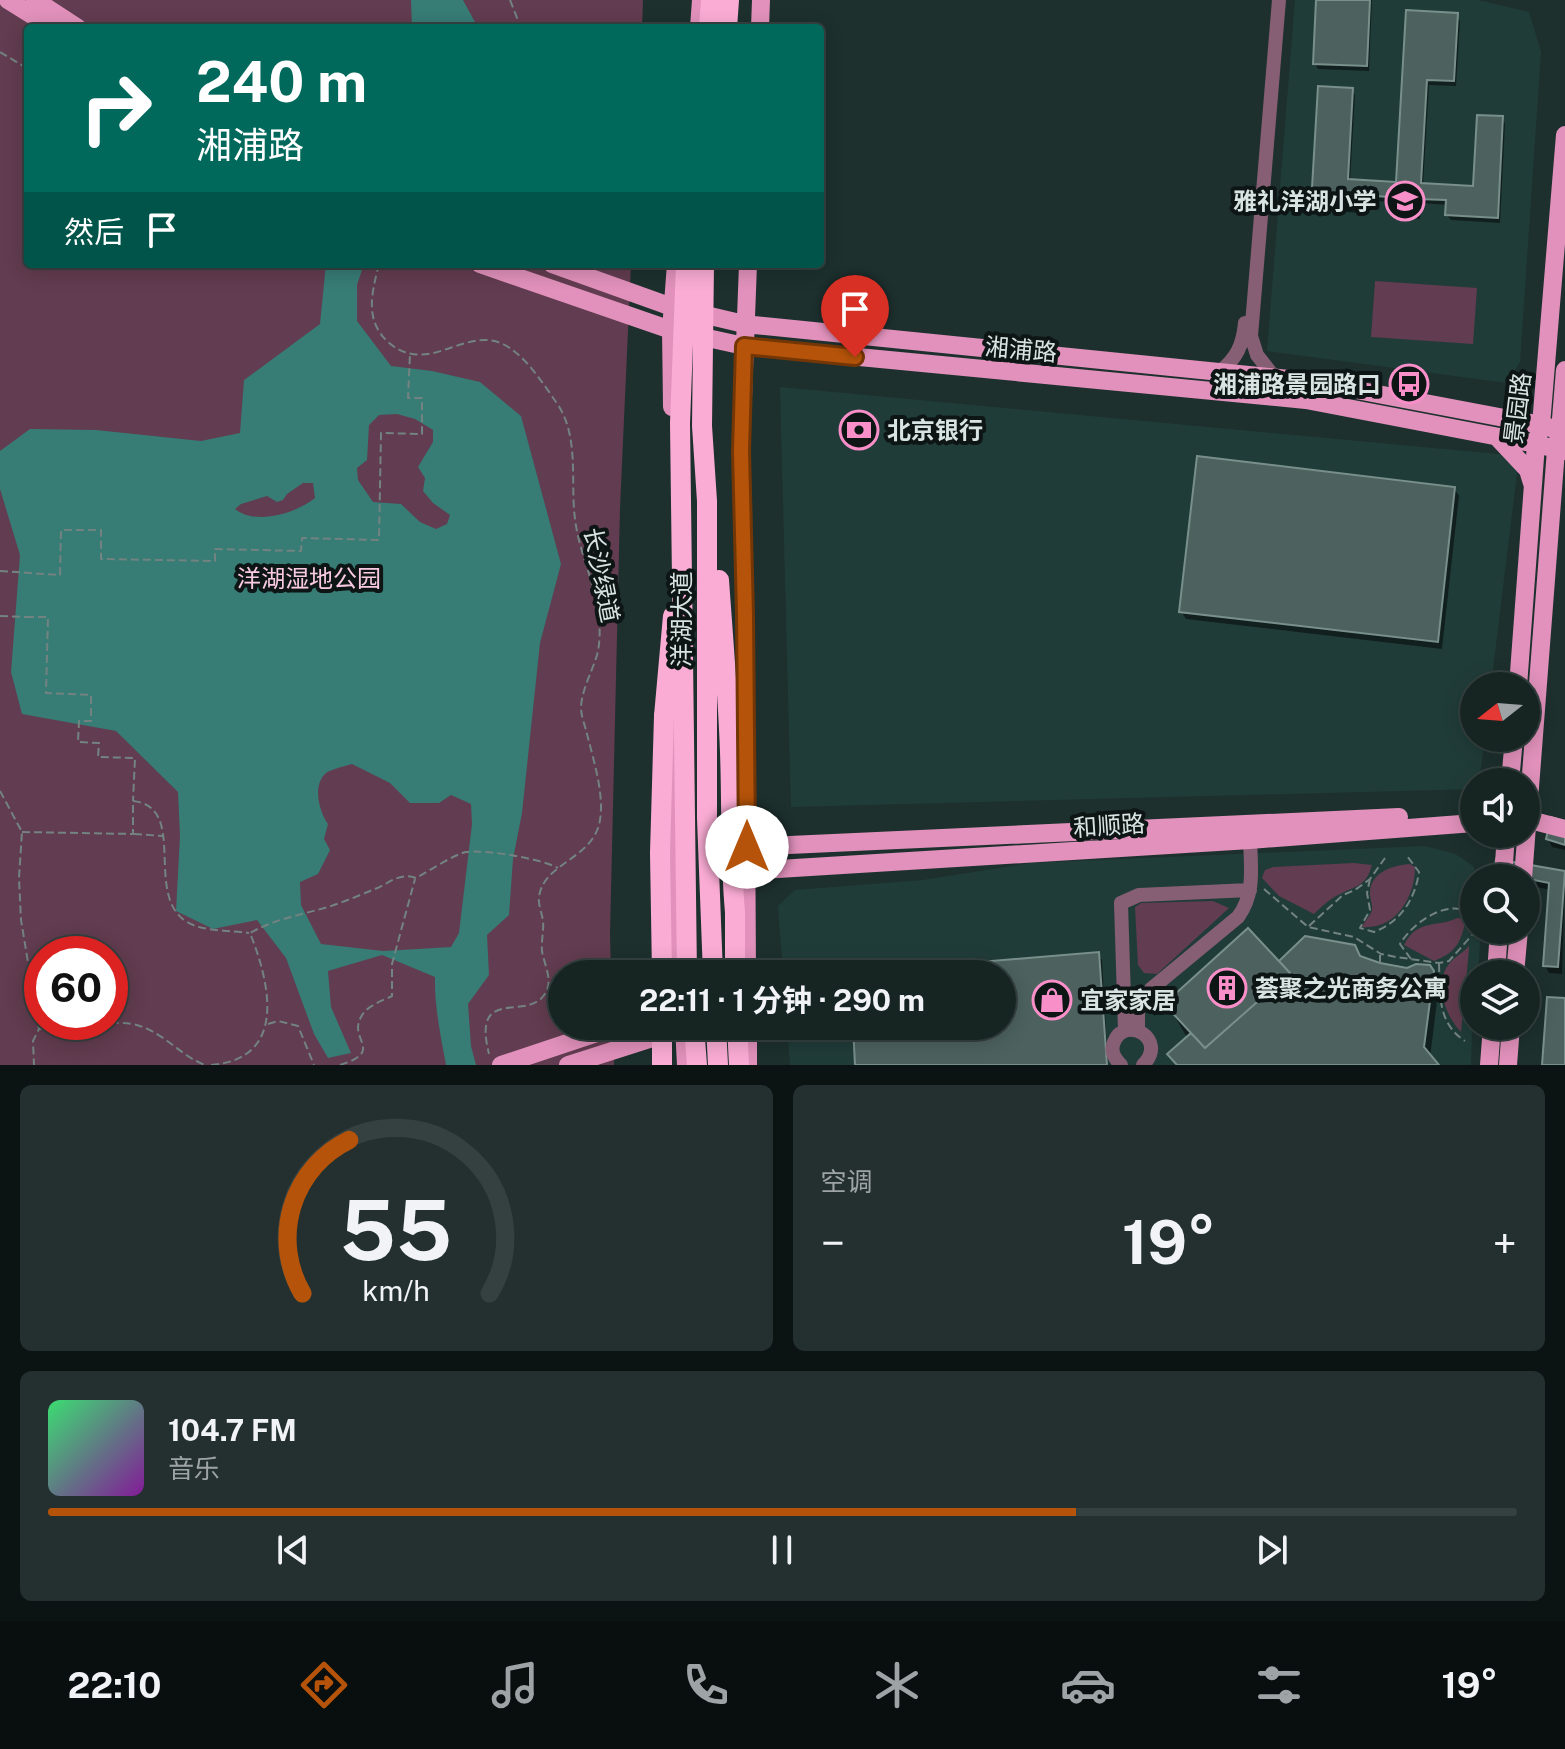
<!DOCTYPE html>
<html lang="zh">
<head>
<meta charset="utf-8">
<style>
	:root { --surface:#162422; --page:#23302f; --text:#f1f3f6; --muted:#9ea4a5; --line:#354140; --accent:#b45309 }
	body { margin:0; font-family:"Public Sans","Noto Sans SC",sans-serif; background:var(--page); color:var(--text); height:100vh; display:flex; flex-direction:column; font-size:30px; white-space:nowrap }
	* { box-sizing:border-box; margin:0 }
	p { font-size:26px; color:var(--muted) }
	.icon { flex:none; width:44px; height:44px; fill:none; stroke:currentColor; stroke-width:2; stroke-linecap:round; stroke-linejoin:round }
	.map { position:relative; height:1065px; overflow:hidden }
	.side { display:flex; flex-direction:column; gap:20px; padding:20px; background:#0c1413; flex:1 }
	.side>* { flex:none }
	.top-card { position:absolute; left:24px; top:24px; width:800px; height:244px; border-radius:8px; box-shadow:0 4px 20px #0003,0 0 0 2px var(--line); background:#00695c; color:#fff; overflow:hidden }
	.needle { width:52px; rotate:253deg }
	.controls { position:absolute; left:1460px; top:672px; display:grid; gap:16px }
	.controls a { display:grid; place-items:center; width:80px; height:80px; border-radius:50%; background:var(--surface); box-shadow:0 4px 20px #0003,0 0 0 2px var(--line); font-size:40px }
	.speed { position:absolute; left:24px; top:936px; display:flex; gap:16px; font-size:40px; font-weight:700; text-align:center }
	.speed>* { display:grid; place-content:center; width:104px; height:104px; border-radius:50%; background:var(--surface); box-shadow:0 4px 20px #0003,0 0 0 2px var(--line); line-height:1 }
	.speed .limit { border:12px solid #d22; background:#fff; color:#111 }
	.pin { position:absolute; display:grid; place-items:center; width:68px; height:68px; color:#fff; margin:-82px -34px; border-radius:50% 50% 50% 0; rotate:-45deg; box-shadow:0 0 8px #0007 }
	.pin .icon { rotate:45deg }
	.me { position:absolute; width:88px; margin:-44px; rotate:0deg; stroke-linejoin:round; filter:drop-shadow(0 0 6px #0008) }
	.turn { display:flex; align-items:center; gap:28px; height:168px; padding:0 40px; font-size:36px }
	.turn .icon { width:104px; height:104px; stroke-width:2.5 }
	.turn b { display:block; font-size:56px; line-height:68px }
	.then { display:flex; align-items:center; height:76px; padding:0 40px; background:#0003; gap:16px; font-size:30px }
	.big { font-size:60px; font-weight:700; line-height:1.1 }
	.side .tile { flex:1; display:flex; flex-direction:column; justify-content:center; gap:12px; min-width:0; padding:0 28px; border-radius:12px; background:var(--page) }
	.side .dial { align-items:center; gap:0 }
	.dial svg { height:208px; overflow:visible; fill:none; stroke:var(--line); stroke-width:7; stroke-linecap:round; text-anchor:middle }
	.dial text { fill:var(--text); stroke:none }
	.song { display:flex; align-items:center; gap:24px }
	.cover { width:96px; height:96px; border-radius:12px; background:linear-gradient(135deg,hsl(140 70% 55%),hsl(290 70% 35%)) }
	.played { height:8px; border-radius:4px; background:linear-gradient(90deg,var(--accent) 70%,var(--line) 70%) }
	.keys { display:flex; justify-content:space-around; direction:ltr }
	.heat { display:flex; justify-content:space-between; align-items:center; font-size:44px; direction:ltr }
	.side .tiles { flex:1; display:grid; gap:20px; grid-template-columns:1fr 1fr }
	.tile:last-child { grid-column:span 2 }
	.trip { position:absolute; left:548px; top:960px; width:468px; height:80px; border-radius:40px; background:var(--surface); box-shadow:0 4px 20px #0003,0 0 0 2px var(--line); font-weight:700; line-height:80px; text-align:center }
	.dock { display:flex; height:128px; justify-content:space-around; align-items:center; background:#090e0e; color:var(--muted) }
	.dock .icon { width:56px; height:56px }
	.dock .selected { color:var(--accent) }
	.dock b { font-size:36px; color:var(--text) }
	.map>svg:first-child { display:block }
	.built { fill:#203c39 }
	.green { fill:#623c50; fill-rule:evenodd }
	.water { fill:#377c75; fill-rule:evenodd }
	.shadow { fill:#0007 }
	.building { fill:#4d625f; stroke:#788f8b; stroke-width:2 }
	.lines { fill:none; stroke-linecap:round; stroke-linejoin:round }
	.path { stroke:#738381; stroke-width:2; stroke-dasharray:8 4; stroke-linecap:butt }
	.minor { stroke:#875f74; stroke-width:14 }
	.major { stroke:#e191bb; stroke-width:18 }
	.highway { stroke:#faacd4; stroke-width:20 }
	.path-bridge { stroke:#738381; stroke-width:2; stroke-dasharray:8 4; stroke-linecap:butt }
	.highway-bridge { stroke:#faacd4; stroke-width:20 }
	.route-casing { stroke:#753606; stroke-width:20 }
	.route { stroke:#b45309; stroke-width:14 }
	.labels { text-anchor:middle; dominant-baseline:central; stroke-width:8; stroke-linejoin:round; paint-order:stroke }
	.poi-label { font-size:24px; font-weight:bold; fill:#d8e4e2; stroke:#0e1615; text-anchor:start }
	.street-label { font-size:24px; fill:#d8e4e2; stroke:#0e1615 }
	.park-label { font-size:24px; fill:#f9cae1; stroke:#0e1615 }
</style>
</head>
<body>
<div class="map">
<svg width="1565" height="1065" viewBox="0 0 1565 1065">
	<rect width="100%" height="100%" fill="#1d302e"/>
	<!-- built -->
	<path class="built" d="M 1295,0 L 1478,0 L 1529,12 L 1541,52 L 1520,362 L 1507,383 L 1267,351 Z
		M 780,387 L 1519,456 L 1491,686 L 1474,686 L 1474,738 L 1485,738 L 1479,782 L 1474,782 L 1474,789 L 791,807 Z
		M 1425,846 L 1455,854 L 1473,866 L 1479,878 L 1474,878 L 1474,930 L 1481,930 L 1478,974 L 1474,974 L 1471,1065 L 790,1065 L 787,1026 L 1002,1026 L 1002,974 L 783,974 L 778,906 L 795,890 L 923,880 L 1031,863 Z"/>
	<!-- green -->
	<path class="green" d="M 0,0 L 643,0 L 642,28 L 28,28 L 28,264 L 631,264 L 620,508 L 610,934 L 611,974 L 562,974 L 562,1026 L 613,1026 L 614,1065 L 0,1065 ZM 42,954 L 110,954 L 110,1022 L 42,1022 Z
		M 1375,281 L 1477,288 L 1473,344 L 1371,337 Z
		M 1354,863 L 1372,865 C 1366,886 1358,885 1340,894 C 1331,898 1322,906 1314,914 L 1279,896 L 1262,878 L 1265,870 L 1273,867 Z
		M 1410,864 L 1415,867 C 1415,898 1395,930 1362,927 C 1364,922 1371,915 1372,910 C 1373,904 1369,897 1370,891 C 1372,872 1393,865 1410,864 Z
		M 1213,901 L 1229,908 L 1157,974 L 1144,973 L 1138,965 L 1135,907 L 1141,903 Z
		M 1457,918 L 1466,919 C 1461,942 1457,952 1434,961 L 1404,945 C 1418,918 1437,928 1457,918 Z
		M 1469,946 L 1469,950 L 1461,1032 C 1446,1016 1433,985 1449,964 C 1454,957 1463,953 1469,946 Z"/>
	<!-- water -->
	<path class="water" d="M 411,0 L 463,0 L 476,24 L 482,28 L 412,28 Z
		M 326,264 L 364,264 L 357,285 L 357,321 L 391,366 L 432,371 L 480,382 L 521,416 L 561,564 L 540,643 L 522,813 L 513,859 L 509,915 L 487,935 L 489,975 L 468,1004 L 471,1046 L 476,1065 L 446,1065 C 441,1038 434,1004 435,977 L 382,955 L 328,971 L 331,1007 L 351,1053 L 328,1058 L 314,1034 L 286,958 L 257,920 L 213,929 L 176,911 L 180,836 L 178,792 L 116,731 L 22,714 L 11,672 L 20,555 L 0,489 L 0,451 L 30,429 L 96,430 L 201,441 L 240,433 L 244,380 L 320,324 ZM 397,414 L 415,419 L 433,430 L 433,442 L 418,467 L 425,478 L 423,491 L 433,503 L 450,515 L 447,524 L 436,529 L 420,522 L 401,504 L 373,502 L 358,480 L 357,468 L 367,460 L 369,425 L 379,415 ZM 303,483 L 313,483 L 315,498 C 296,513 256,526 235,509 L 241,504 L 267,496 L 277,502 L 283,500 L 287,494 ZM 352,764 L 390,783 L 410,803 L 439,803 L 451,795 L 471,804 L 472,824 L 459,933 L 451,947 L 383,951 L 321,944 L 301,905 L 300,882 L 318,874 L 330,850 L 324,839 L 328,824 C 319,811 312,785 326,773 C 332,769 345,766 352,764 Z"/>
	<!-- shadow -->
	<path class="shadow" d="M 1318,0 L 1372,0 L 1369,71 L 1318,69 L 1315,63 Z
		M 1408,12 L 1456,15 L 1460,21 L 1456,86 L 1429,85 L 1423,185 L 1475,188 L 1502,118 L 1505,124 L 1500,223 L 1451,220 L 1447,215 L 1448,205 L 1421,203 L 1420,219 L 1394,217 L 1391,211 L 1391,202 L 1362,200 L 1361,213 L 1316,210 L 1313,205 L 1352,90 L 1355,95 L 1350,181 L 1398,184 Z
		M 1454,488 L 1459,496 L 1442,649 L 1186,619 L 1181,611 Z
		M 1565,823 L 1565,850 L 1552,847 L 1548,839 Z
		M 1497,861 L 1565,874 L 1562,974 L 1549,973 L 1545,965 L 1551,890 L 1526,885 L 1526,878 L 1500,878 Z
		M 1306,938 L 1379,965 L 1432,972 L 1439,985 L 1430,1058 L 1437,1065 L 1176,1065 L 1169,1054 L 1188,1039 L 1167,1004 L 1279,964 Z
		M 1098,954 L 1102,960 L 1108,1065 L 857,1065 L 855,1026 L 1002,1026 L 1002,974 L 860,974 Z"/>
	<!-- building -->
	<path class="building" d="M 1316,0 L 1370,0 L 1367,66 L 1313,64 Z
		M 1406,10 L 1458,13 L 1454,81 L 1427,80 L 1421,183 L 1473,186 L 1477,115 L 1503,116 L 1498,218 L 1445,215 L 1446,200 L 1418,199 L 1418,214 L 1389,212 L 1390,197 L 1359,195 L 1359,208 L 1311,205 L 1318,86 L 1353,88 L 1348,179 L 1396,182 Z
		M 1197,456 L 1455,487 L 1438,642 L 1179,612 Z
		M 1551,817 L 1565,821 L 1565,845 L 1546,839 Z
		M 1496,859 L 1565,871 L 1558,967 L 1543,966 L 1549,883 L 1494,872 Z
		M 1248,928 L 1290,973 L 1205,1048 L 1164,1004 Z
		M 1305,936 L 1355,945 L 1360,956 L 1380,963 L 1407,968 L 1416,964 L 1430,965 L 1434,971 L 1424,1047 L 1439,1065 L 1177,1065 L 1167,1054 L 1191,1033 L 1205,1048 L 1290,973 L 1279,961 Z
		M 1099,952 L 1107,1065 L 855,1065 L 853,1026 L 1002,1026 L 1002,974 L 849,973 Z
		M 1547,997 L 1565,998 L 1565,1065 L 1542,1065 Z"/>
	<g class="lines">
		<!-- path -->
		<path class="path" d="M 510,0 L 521,28
			M 0,52 L 28,69
			M 379,264 C 372,292 364,320 388,342 C 428,377 464,326 503,344 C 525,355 542,382 556,402 C 580,435 570,481 575,519 C 578,545 589,570 595,595 C 599,614 602,636 597,655 C 592,672 582,689 581,707 C 581,715 584,723 586,730 C 593,759 606,797 599,825 C 589,860 543,864 539,897 C 538,905 542,913 543,921 C 544,931 541,941 542,951 C 544,964 553,980 546,992 C 530,1024 471,983 489,1054
			M 0,571 L 60,575 L 61,530 L 101,530 L 101,559 L 215,561 L 215,549 L 301,551 L 302,538 L 379,540 L 381,433 L 422,434 L 422,398 L 408,398 L 410,354
			M 0,616 L 26,617
			M 0,791 L 22,832 L 19,878 L 21,920 L 39,1029 L 33,1041 L 34,1065
			M 22,832 L 133,834 L 133,801 C 189,807 143,895 187,922 C 204,932 229,930 249,933
			M 134,834 L 163,836
			M 1370,879 L 1367,893 L 1370,910 L 1360,928 L 1374,932 C 1400,922 1415,900 1419,872 L 1407,856
			M 1264,889 L 1308,927 L 1354,937 L 1381,954 L 1396,957 L 1439,963 L 1449,961 L 1473,934
			M 1309,926 L 1343,895 L 1355,890 L 1370,879 L 1385,858
			M 1411,959 L 1400,944 C 1413,922 1450,896 1474,915
			M 1380,963 L 1380,955
			M 1439,964 C 1440,993 1437,1023 1465,1041
			M 268,1024 L 278,1021 L 298,1026 L 314,1065
			M 39,1029 C 65,1027 117,1018 140,1026 C 165,1034 181,1056 205,1065
			M 211,1065 C 288,1059 270,983 250,933 C 275,919 300,915 328,907 C 344,902 360,895 375,889 C 390,883 399,872 416,878 C 429,871 453,855 466,852 C 485,849 542,859 558,868
			M 340,1065 C 385,1051 348,1040 361,1017 C 366,1006 382,1001 392,996 L 392,964 L 415,879"/>
		<!-- minor -->
		<path class="minor" d="M 1219,372 C 1237,359 1243,344 1245,323
			M 1275,378 L 1257,355 L 1251,336 L 1279,0
			M 1138,1030 L 1138,1009 L 1151,989 L 1238,917 C 1255,894 1251,868 1250,840
			M 1125,1031 L 1121,903 L 1139,895 L 1250,890
			M 1121,1065 C 1114,1058 1110,1051 1114,1042 C 1125,1014 1169,1039 1143,1065"/>
		<!-- major -->
		<path class="major" d="M 8,0 L 53,28
			M 35,0 L 78,28
			M 699,28 L 701,0
			M 760,28 L 761,0
			M 480,264 L 671,330 L 744,346 L 1306,400 L 1536,444 L 1565,451
			M 552,264 L 672,307 L 744,324 L 1309,381 L 1541,425 L 1565,432
			M 672,407 L 671,330 L 676,264
			M 1497,437 L 1528,470 L 1532,483
			M 1518,686 L 1536,444 L 1541,425 L 1565,135
			M 673,705 L 678,967
			M 1510,782 L 1514,738
			M 1526,819 L 1565,829
			M 747,847 L 1399,817
			M 747,871 L 1250,840 L 1474,823
			M 1503,878 L 1506,834
			M 1523,878 L 1556,450 L 1560,431 L 1565,370
			M 747,974 L 745,615 L 741,451 L 748,264
			M 1496,974 L 1499,930
			M 1515,974 L 1519,930
			M 684,1026 L 686,1065
			M 748,1026 L 748,1065
			M 501,1065 L 618,1026
			M 568,1065 L 684,1028
			M 1489,1065 L 1492,1026
			M 1508,1065 L 1511,1026"/>
		<!-- highway -->
		<path class="highway" d="M 709,28 L 711,0
			M 727,28 L 729,0
			M 662,974 L 660,853 L 664,716
			M 735,974 L 735,912
			M 694,1026 L 697,1065
			M 716,1026 L 718,1065
			M 737,1026 L 739,1065"/>
		<!-- path-bridge -->
		<path class="path-bridge" d="M 26,617 L 48,617 L 46,693 L 91,695 L 91,721 L 79,721 L 78,742 L 99,743 L 98,757 L 135,758 L 133,801"/>
		<!-- highway-bridge -->
		<path class="highway-bridge" d="M 686,264 L 680,423 L 687,974
			M 704,264 L 702,426 L 707,501 L 707,818 L 713,974
			M 719,580 C 723,637 728,695 730,752 C 732,806 730,859 735,912
			M 664,716 L 673,616
			M 662,1065 L 662,1026"/>
	</g>
	<g class="lines">
		<defs>
			<path id="route" d="M 747,847 L 745,615 L 741,451 L 744,346 L 855,357"/>
		</defs>
		<!-- route casing -->
		<use href="#route" class="route-casing"/>
		<!-- route -->
		<use href="#route" class="route"/>
	</g>
	<!-- icons -->
	<defs>
		<symbol id="school-ring" viewBox="-11 -11 22 22"><circle r="9.5" fill="#0e1615" stroke="#f98fc9" stroke-width="1.5"/><path d="M0-5L7-2L0 1L-7-2ZM-4 1L0 2.5L4 1V4Q0 6-4 4Z" fill="#f98fc9"/></symbol>
		<symbol id="bus-ring" viewBox="-11 -11 22 22"><circle r="9.5" fill="#0e1615" stroke="#f98fc9" stroke-width="1.5"/><path d="M-5-6H5V4H4V6H2V4H-2V6H-4V4H-5ZM-3.5-4V0h7V-4ZM-3.5 1.2v1.5H-2V1.2ZM2 1.2v1.5H3.5V1.2Z" fill="#f98fc9"/></symbol>
		<symbol id="bank-ring" viewBox="-11 -11 22 22"><circle r="9.5" fill="#0e1615" stroke="#f98fc9" stroke-width="1.5"/><path d="M-6-4H6V4H-6ZM0-2.3a2.3 2.3 0 1 0 0 4.6a2.3 2.3 0 1 0 0-4.6Z" fill="#f98fc9"/></symbol>
		<symbol id="building-ring" viewBox="-11 -11 22 22"><circle r="9.5" fill="#0e1615" stroke="#f98fc9" stroke-width="1.5"/><path d="M-4-6H4V6H1V3H-1V6H-4ZM-2.5-4.3h1.7v1.8h-1.7ZM.8-4.3h1.7v1.8H.8ZM-2.5-1h1.7V.8h-1.7ZM.8-1h1.7V.8H.8Z" fill="#f98fc9"/></symbol>
		<symbol id="shop-ring" viewBox="-11 -11 22 22"><circle r="9.5" fill="#0e1615" stroke="#f98fc9" stroke-width="1.5"/><path d="M-5-2.5h2.3a2.7 3.5 0 0 1 5.4 0H5L5.5 6h-11ZM-1.5-2.5h3a1.5 2.3 0 0 0-3 0Z" fill="#f98fc9"/></symbol>
	</defs>
	<g fill-rule="evenodd">
		<use href="#school-ring" x="1383" y="179" width="44" height="44"/>
		<use href="#bus-ring" x="1387" y="362" width="44" height="44"/>
		<use href="#bank-ring" x="837" y="408" width="44" height="44"/>
		<use href="#building-ring" x="1205" y="966" width="44" height="44"/>
		<use href="#shop-ring" x="1030" y="978" width="44" height="44"/>
	</g>
	<g class="labels">
		<!-- poi labels -->
		<g class="poi-label">
			<text x="1377" y="201" text-anchor="end">雅礼洋湖小学</text>
			<text x="1381" y="384" text-anchor="end">湘浦路景园路口</text>
			<text x="887" y="430">北京银行</text>
			<text x="1255" y="988">荟聚之光商务公寓</text>
			<text x="1080" y="1000">宜家家居</text>
		</g>
		<!-- street labels -->
		<g class="street-label">
			<text transform="translate(1021 349) rotate(5)">湘浦路</text>
			<text transform="translate(1517 408) rotate(-83)">景园路</text>
			<text transform="translate(602 575) rotate(79)">长沙绿道</text>
			<text transform="translate(681 619) rotate(-90)">洋湖大道</text>
			<text transform="translate(1109 825) rotate(-4)">和顺路</text>
		</g>
		<!-- park labels -->
		<g class="park-label">
			<text x="309" y="578">洋湖湿地公园</text>
		</g>
	</g>
</svg>
<div class="controls">
<a><svg class="needle" viewBox="-14 -14 28 28"><path d="M0-13l5 13h-10z" fill="#e53935"/><path d="M0 13l5-13h-10z" fill="#9ea4a5"/></svg></a>
<a><svg class="icon" aria-label="sound" viewBox="0 0 24 24"><path d="M4 9h4l5-4v14l-5-4H4zM17 9q2 3 0 6"/></svg></a>
<a><svg class="icon" aria-label="search" viewBox="0 0 24 24"><circle cx="10" cy="10" r="6"/><path d="M15 15l6 6"/></svg></a>
<a><svg class="icon" aria-label="layers" viewBox="0 0 24 24"><path d="M12 4l9 5-9 5-9-5zM3 14l9 5 9-5"/></svg></a>
</div>
<div class="speed"><div class="limit">60</div></div>
<div class="pin" style="left:855px;top:357px;background:#d93025"><svg class="icon" aria-label="arrive" viewBox="0 0 24 24"><path d="M6 21V4h12l-3 4 3 4H6"/></svg></div>
<svg class="me" style="left:747px;top:847px" viewBox="-20 -20 40 40"><circle r="19" fill="#fff"/><path d="M0-13L10 11 0 6-10 11z" fill="#b45309"/></svg>
<div class="trip">22:11 · 1 分钟 · 290 m</div>
<div class="top-card">
<div class="turn"><svg class="icon" aria-label="right" viewBox="0 0 24 24"><path d="M7 20v-9h11M14 6l5 5-5 5"/></svg><div><b>240 m</b>湘浦路</div></div>
<div class="then">然后<svg class="icon" aria-label="arrive" viewBox="0 0 24 24"><path d="M6 21V4h12l-3 4 3 4H6"/></svg></div>
</div>
</div>
<section class="side">
<div class="tiles">
<div class="tile dial"><svg viewBox="0 0 100 80">
<path d="M14 69A42 42 0 1 1 86 69"/>
<path d="M14 69A42 42 0 0 1 32 10" stroke="#b45309"/>
<text x="50" y="56" font-size="32" font-weight="700">55</text>
<text x="50" y="72" font-size="11">km/h</text>
</svg></div>
<div class="tile"><p>空调</p>
<div class="heat"><a>−</a><b class="big">19°</b><a>+</a></div>
</div>
<div class="tile">
<div class="song"><i class="cover"></i><div><b>104.7 FM</b><p>音乐</p></div></div>
<div class="played"></div>
<div class="keys"><svg class="icon" aria-label="previous" viewBox="0 0 24 24"><path d="M18 5L8 12l10 7zM5 5v14"/></svg><svg class="icon" aria-label="pause" viewBox="0 0 24 24"><path d="M8 5v14M16 5v14"/></svg><svg class="icon" aria-label="next" viewBox="0 0 24 24"><path d="M6 5l10 7-10 7zM19 5v14"/></svg></div>
</div>
</div>
</section>
<nav class="dock">
<b>22:10</b>
<svg class="icon selected" aria-label="directions" viewBox="0 0 24 24"><path d="M12 3l9 9-9 9-9-9zM9 14v-3h6M13 9l2 2-2 2"/></svg>
<svg class="icon" aria-label="music" viewBox="0 0 24 24"><path d="M9 18V5l10-2v13"/><circle cx="6" cy="18" r="3"/><circle cx="16" cy="16" r="3"/></svg>
<svg class="icon" aria-label="phone" viewBox="0 0 24 24"><path d="M5 4h4l2 5-3 2q2 4 5 5l2-3 5 2v4C11 20 4 13 5 4z"/></svg>
<svg class="icon" aria-label="climate" viewBox="0 0 24 24"><path d="M12 3v18M4 7l16 10M4 17L20 7"/></svg>
<svg class="icon" aria-label="car" viewBox="0 0 24 24"><path d="M5 17H2v-5l4-1 3-4h7l3 4 3 1v5h-3M9 17h6M6 11h13"/><circle cx="7" cy="17" r="2"/><circle cx="17" cy="17" r="2"/></svg>
<svg class="icon" aria-label="filters" viewBox="0 0 24 24"><path d="M4 7h16M4 17h16"/><circle cx="9" cy="7" r="2"/><circle cx="15" cy="17" r="2"/></svg>
<b>19°</b>
</nav>
</body>
</html>
